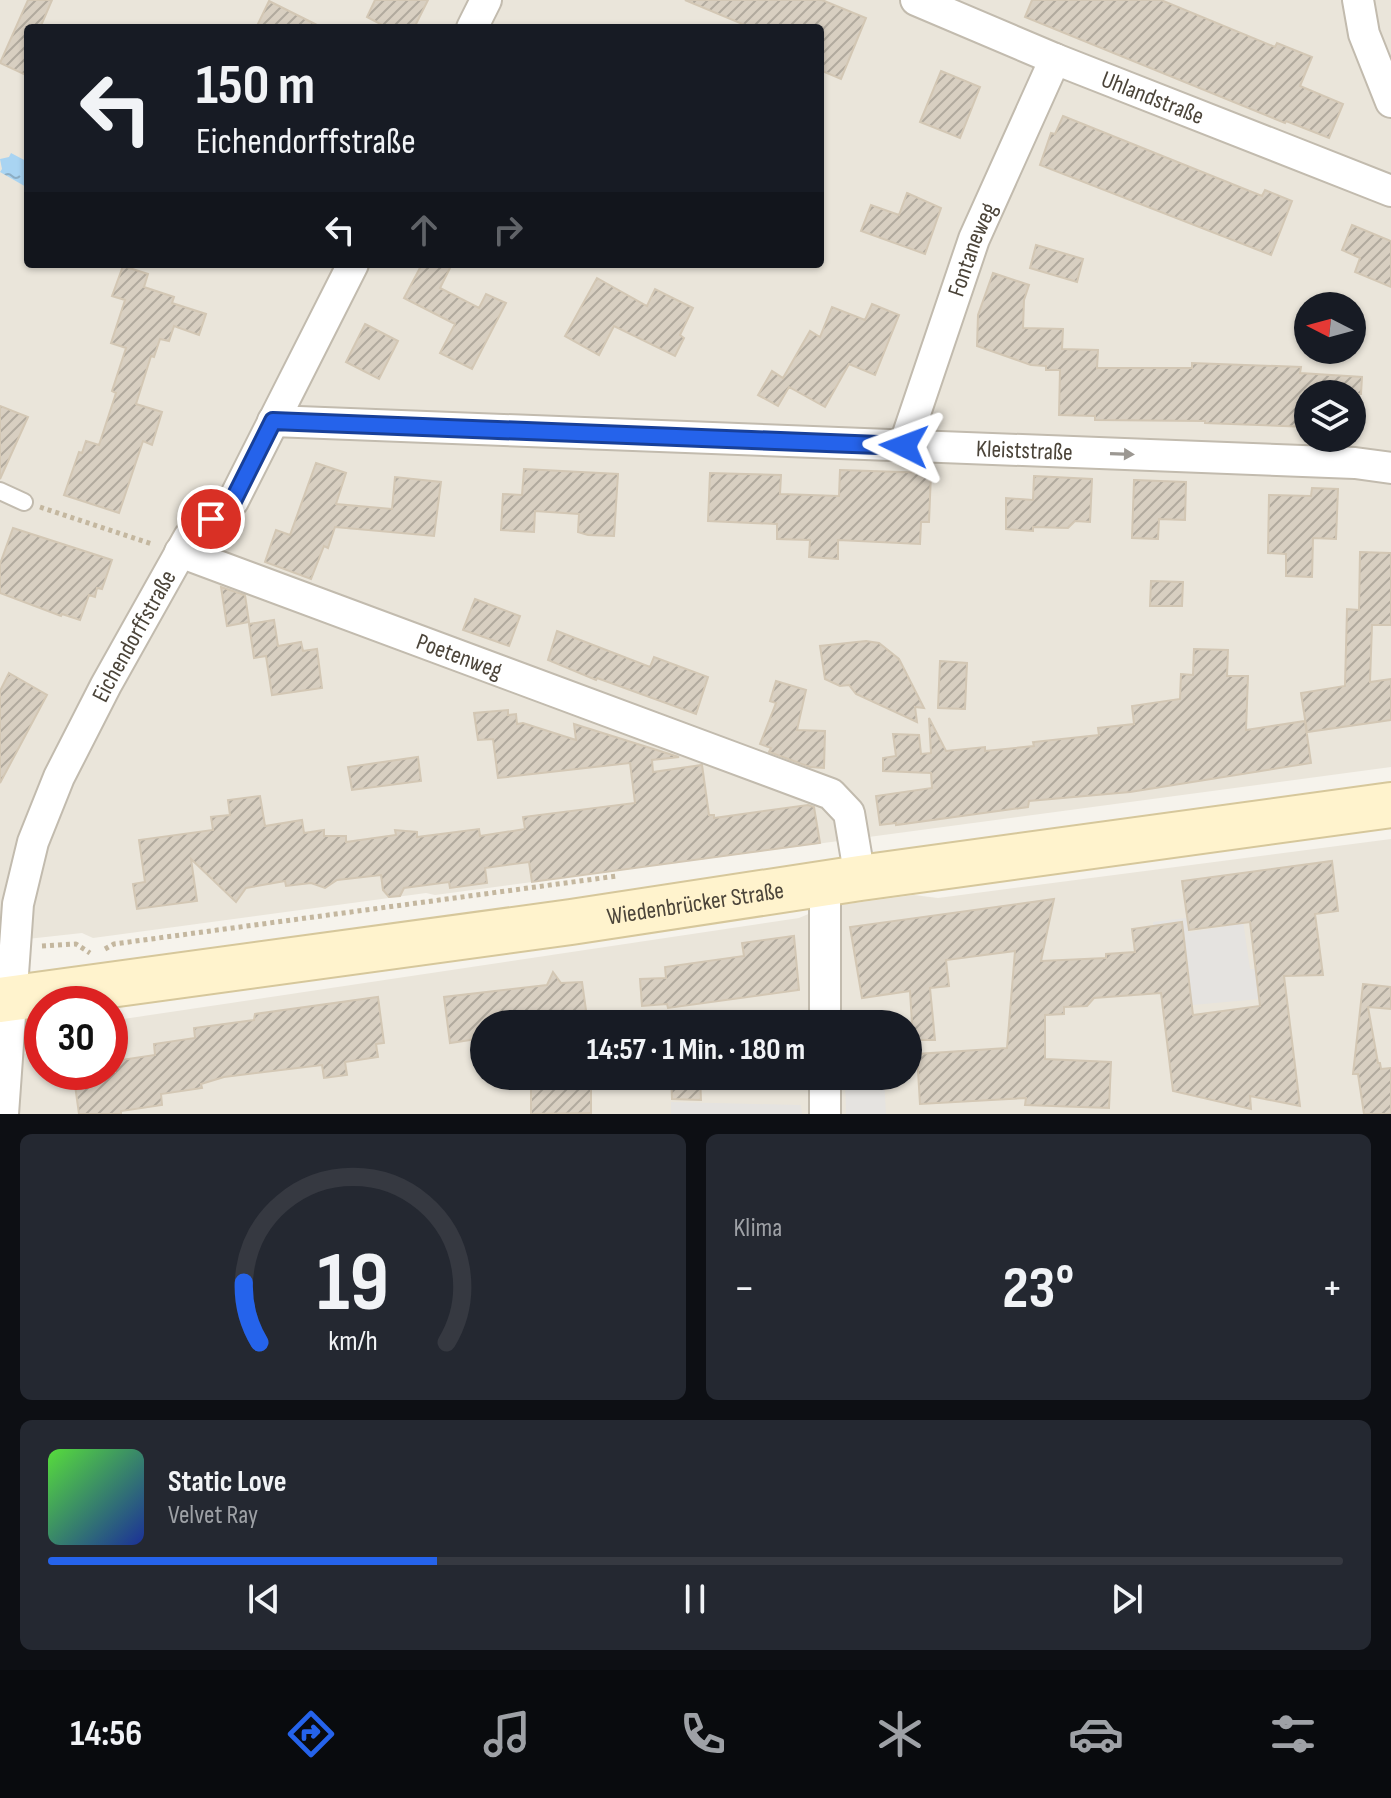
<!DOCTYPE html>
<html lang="de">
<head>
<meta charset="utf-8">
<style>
	:root { --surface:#171b24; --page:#242831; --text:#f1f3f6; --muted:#9ea1a6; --line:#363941; --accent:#2563eb }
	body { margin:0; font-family:"Sofia Sans Condensed",sans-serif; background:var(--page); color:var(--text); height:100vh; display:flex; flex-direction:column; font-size:30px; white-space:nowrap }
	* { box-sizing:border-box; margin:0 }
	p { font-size:26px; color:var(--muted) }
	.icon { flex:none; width:44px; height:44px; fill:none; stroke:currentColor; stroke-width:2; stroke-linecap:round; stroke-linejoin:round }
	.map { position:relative; height:1114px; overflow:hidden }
	.details { display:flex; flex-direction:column; gap:20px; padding:20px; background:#0d0f14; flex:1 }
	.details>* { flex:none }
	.banner { position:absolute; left:24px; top:24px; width:800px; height:244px; border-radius:8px; box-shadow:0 2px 6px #0004; background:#171b24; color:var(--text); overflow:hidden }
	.needle { width:52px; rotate:276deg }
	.controls { position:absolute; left:1294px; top:292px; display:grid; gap:16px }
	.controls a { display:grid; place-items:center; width:72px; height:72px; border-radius:50%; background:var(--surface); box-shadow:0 2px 6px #0004; font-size:40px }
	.speed { position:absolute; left:24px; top:986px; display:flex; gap:16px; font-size:40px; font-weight:700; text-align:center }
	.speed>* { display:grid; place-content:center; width:104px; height:104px; border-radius:50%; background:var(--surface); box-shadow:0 2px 6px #0004; line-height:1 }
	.speed .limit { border:12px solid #d22; background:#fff; color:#111 }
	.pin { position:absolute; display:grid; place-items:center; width:68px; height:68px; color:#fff; margin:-34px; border:4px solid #fff; border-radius:50%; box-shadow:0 2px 8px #0007 }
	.me { position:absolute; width:88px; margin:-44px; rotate:273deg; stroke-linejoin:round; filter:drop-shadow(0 0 6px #0008) }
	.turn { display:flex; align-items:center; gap:28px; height:168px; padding:0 40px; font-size:36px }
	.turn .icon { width:104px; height:104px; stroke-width:2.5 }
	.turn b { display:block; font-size:56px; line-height:68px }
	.lanes { display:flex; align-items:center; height:76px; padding:0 40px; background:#0003; justify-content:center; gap:40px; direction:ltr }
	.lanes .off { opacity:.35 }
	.big { font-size:60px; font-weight:700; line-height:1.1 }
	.details .tile { flex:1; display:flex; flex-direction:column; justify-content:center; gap:12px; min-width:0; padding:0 28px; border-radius:12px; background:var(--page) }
	.details .dial { align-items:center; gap:0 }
	.dial svg { height:208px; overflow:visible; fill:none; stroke:var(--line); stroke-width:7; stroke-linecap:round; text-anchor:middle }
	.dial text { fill:var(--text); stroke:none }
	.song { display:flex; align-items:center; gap:24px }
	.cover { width:96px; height:96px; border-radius:12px; background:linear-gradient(135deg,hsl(110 70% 55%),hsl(230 70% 35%)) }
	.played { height:8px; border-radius:4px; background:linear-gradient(90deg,var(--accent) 30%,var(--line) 30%) }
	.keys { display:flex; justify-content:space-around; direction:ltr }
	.heat { display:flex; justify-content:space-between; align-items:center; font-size:44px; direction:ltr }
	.details .tiles { flex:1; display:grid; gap:20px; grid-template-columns:1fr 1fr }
	.tile:last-child { grid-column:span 2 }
	.trip { position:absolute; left:470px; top:1010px; width:452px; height:80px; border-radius:40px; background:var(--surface); box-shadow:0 2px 6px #0004; font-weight:700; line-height:80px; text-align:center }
	.menu { display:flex; height:128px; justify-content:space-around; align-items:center; background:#090b0e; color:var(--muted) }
	.menu .icon { width:56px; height:56px }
	.menu .current { color:var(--accent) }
	.menu b { font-size:36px; color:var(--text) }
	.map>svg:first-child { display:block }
	.residential { fill:#eae5da; fill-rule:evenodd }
	.parking { fill:#e5e3e0 }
	.water { fill:url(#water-ripples) }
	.building { fill:url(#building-hatch); stroke:#d3c7b4; stroke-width:2 }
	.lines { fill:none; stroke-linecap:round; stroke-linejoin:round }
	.lane-casing { stroke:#c2bbae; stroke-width:20 }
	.street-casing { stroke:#c2bbae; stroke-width:34 }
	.secondary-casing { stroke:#d6c79b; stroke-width:48 }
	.path { stroke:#c4b79f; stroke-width:5; stroke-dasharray:4 4; stroke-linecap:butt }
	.lane { stroke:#fff; stroke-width:16 }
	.street { stroke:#fff; stroke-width:30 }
	.secondary { stroke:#fff3cd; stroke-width:44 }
	.oneway { fill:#9c9892 }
	.route-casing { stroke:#184099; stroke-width:20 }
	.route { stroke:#2563eb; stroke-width:14 }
	.labels { text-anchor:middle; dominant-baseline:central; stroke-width:6; stroke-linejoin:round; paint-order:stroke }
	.street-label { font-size:24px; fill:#4b4439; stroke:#fff }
</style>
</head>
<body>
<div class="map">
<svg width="1391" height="1114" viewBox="0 0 1391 1114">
	<defs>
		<pattern id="water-ripples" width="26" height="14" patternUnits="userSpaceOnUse" patternTransform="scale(2)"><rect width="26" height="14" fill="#a9d4f2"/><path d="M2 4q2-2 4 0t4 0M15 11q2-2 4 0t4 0" fill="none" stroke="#8caec5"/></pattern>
		<pattern id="building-hatch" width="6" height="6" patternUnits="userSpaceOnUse" patternTransform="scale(2)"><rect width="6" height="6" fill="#d8cfc1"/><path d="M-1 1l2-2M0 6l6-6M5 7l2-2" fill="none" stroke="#b1aa9e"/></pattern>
	</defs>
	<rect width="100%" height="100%" fill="#f6f3ec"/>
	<!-- residential -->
	<path class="residential" d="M 0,0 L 1391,0 L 1391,767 L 435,895 L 426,893 L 93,938 L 82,933 L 0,942 ZM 28,28 L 820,28 L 820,264 L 28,264 ZM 1308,306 L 1352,306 L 1352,350 L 1308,350 ZM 1308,394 L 1352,394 L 1352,438 L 1308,438 Z
		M 1391,839 L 1391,1114 L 0,1114 L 8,1053 L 42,1054 L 42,1072 L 110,1072 L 110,1021 L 799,918 L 825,907 L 914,895 L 938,898 ZM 484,1024 L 908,1024 L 908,1076 L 484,1076 Z"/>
	<!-- parking -->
	<path class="parking" d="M 1242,915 L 1250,969 L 1256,969 L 1260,999 L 1192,1005 L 1188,968 L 1158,971 L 1153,922 L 1186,918 L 1189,932 L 1229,926 L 1228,917 Z
		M 845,1076 L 884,1076 L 886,1114 L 846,1114 Z
		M 671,1102 L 801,1105 L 802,1114 L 671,1114 Z"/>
	<!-- water -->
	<path class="water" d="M 11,153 L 28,162 L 28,188 L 0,172 L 2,169 L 0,159 L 9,157 Z"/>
	<!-- building -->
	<path class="building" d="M 28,0 L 52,0 L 40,28 L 28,28 L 28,76 L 0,63 Z
		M 375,0 L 428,0 L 414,28 L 388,28 L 367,17 Z
		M 685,0 L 822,0 L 866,18 L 841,79 L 820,70 L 820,28 L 752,28 Z
		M 1032,0 L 1161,0 L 1275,47 L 1277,43 L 1312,57 L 1300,86 L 1343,104 L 1329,138 L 1286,121 L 1285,123 L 1025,17 Z
		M 269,1 L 323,28 L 256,28 Z
		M 941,71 L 980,87 L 960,138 L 920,122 Z
		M 1063,116 L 1262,196 L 1265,190 L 1292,201 L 1271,255 L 1040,165 L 1051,133 L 1055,134 Z
		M 907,193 L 941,208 L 925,254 L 861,231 L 871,205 L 899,215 Z
		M 1352,225 L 1391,241 L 1391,287 L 1355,272 L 1360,258 L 1342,250 Z
		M 1036,245 L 1083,259 L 1077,282 L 1030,268 Z
		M 422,264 L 452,264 L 440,288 L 479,308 L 486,294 L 506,303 L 472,369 L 440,353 L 455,324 L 404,298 Z
		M 123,266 L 148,274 L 144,287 L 174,297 L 172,303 L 206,314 L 199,335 L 174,326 L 169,341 L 160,339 L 154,357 L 151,356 L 136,404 L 162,412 L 152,445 L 143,441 L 119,513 L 64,495 L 79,452 L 82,453 L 86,441 L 99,445 L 116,393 L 112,391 L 126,348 L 111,343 L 125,300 L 112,296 Z
		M 993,273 L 1029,285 L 1024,300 L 1023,328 L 1063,329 L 1062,349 L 1098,350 L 1097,368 L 1192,368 L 1192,363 L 1301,367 L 1300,373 L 1362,377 L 1361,394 L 1308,394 L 1308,427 L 1205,423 L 1205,421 L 1095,420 L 1095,416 L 1059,415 L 1060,370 L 1046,370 L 1046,366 L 1031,365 L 977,346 L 978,315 Z
		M 597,278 L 647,306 L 655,289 L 693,308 L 680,335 L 684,338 L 675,356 L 614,326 L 599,355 L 565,336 Z
		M 872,304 L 899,315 L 875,375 L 849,364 L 825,407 L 789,387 L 778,406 L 758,395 L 772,371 L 783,378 L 810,331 L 820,337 L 832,307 L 865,320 Z
		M 365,324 L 398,341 L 379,379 L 346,362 Z
		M 0,406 L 28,417 L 0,479 Z
		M 316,463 L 346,473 L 336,504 L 392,509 L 395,477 L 441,482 L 434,536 L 335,527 L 328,548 L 324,546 L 311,579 L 265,562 L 276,530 L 290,535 Z
		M 524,469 L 618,474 L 614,536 L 588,535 L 578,532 L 579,514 L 535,511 L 534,532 L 501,530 L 503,494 L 522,495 Z
		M 840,470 L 931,473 L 929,522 L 921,522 L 920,544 L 838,540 L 838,559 L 809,557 L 810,540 L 777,539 L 777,524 L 708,521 L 710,473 L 781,475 L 780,494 L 839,496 Z
		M 1034,476 L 1092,479 L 1090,522 L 1075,521 L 1068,528 L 1033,527 L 1033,531 L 1006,529 L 1006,498 L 1033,500 Z
		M 1134,480 L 1186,482 L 1185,520 L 1159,519 L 1158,539 L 1132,538 Z
		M 1312,488 L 1338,489 L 1336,539 L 1313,538 L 1312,577 L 1286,576 L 1286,554 L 1268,553 L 1269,495 L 1311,496 Z
		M 13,528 L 112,560 L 102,589 L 97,588 L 95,597 L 89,595 L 80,620 L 62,614 L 61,616 L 0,593 L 0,564 Z
		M 1360,552 L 1391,553 L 1391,625 L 1372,625 L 1370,682 L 1391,679 L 1391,720 L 1307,732 L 1301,693 L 1345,686 L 1347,609 L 1359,610 Z
		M 1151,581 L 1183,582 L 1182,606 L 1150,606 Z
		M 221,587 L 245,595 L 249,622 L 227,626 Z
		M 475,599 L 520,616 L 509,646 L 463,630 Z
		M 274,620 L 278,646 L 301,642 L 303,651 L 317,649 L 322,688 L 272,695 L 266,656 L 254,658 L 249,624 Z
		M 557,631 L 650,667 L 654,657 L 708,677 L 696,714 L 597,678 L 596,680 L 548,660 Z
		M 866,641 L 879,643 L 899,659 L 924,708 L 915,707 L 917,722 L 856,694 L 849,685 L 840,686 L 825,679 L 820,646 Z
		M 1194,649 L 1228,650 L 1227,676 L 1248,676 L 1246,730 L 1305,721 L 1311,763 L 1130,792 L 1029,801 L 1028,807 L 896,825 L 896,823 L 880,825 L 876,796 L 932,788 L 931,773 L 883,771 L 883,758 L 896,756 L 893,734 L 919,735 L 921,754 L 931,753 L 929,718 L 946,751 L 985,747 L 985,751 L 1034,746 L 1033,742 L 1099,735 L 1098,728 L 1134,724 L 1132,706 L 1180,699 L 1181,674 L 1193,675 Z
		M 940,661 L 967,663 L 965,709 L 938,708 Z
		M 9,673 L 47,695 L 0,783 L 0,691 Z
		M 776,681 L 806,690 L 797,730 L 825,731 L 824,768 L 810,767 L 769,752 L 771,748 L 760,744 L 776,703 L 770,701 Z
		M 508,710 L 508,715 L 516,714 L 517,724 L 523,723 L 576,740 L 574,724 L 679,757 L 652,760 L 653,772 L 702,765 L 709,815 L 714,815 L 714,818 L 808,805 L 814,807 L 820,843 L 532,882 L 529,862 L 485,868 L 487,883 L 450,888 L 449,882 L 404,888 L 400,896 L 389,897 L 383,890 L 381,875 L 337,880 L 325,888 L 311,883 L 286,886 L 285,881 L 246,888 L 236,902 L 191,859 L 197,901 L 137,909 L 133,884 L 145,882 L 139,840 L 213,830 L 211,817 L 230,815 L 228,800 L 260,796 L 265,826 L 302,820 L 304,833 L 324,830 L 324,836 L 346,836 L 346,842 L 396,835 L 395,830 L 417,832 L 417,837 L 479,829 L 480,836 L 525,829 L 523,817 L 635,803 L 630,763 L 498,778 L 493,739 L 478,740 L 474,713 Z
		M 418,757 L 421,781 L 352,790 L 348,767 Z
		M 1332,861 L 1338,911 L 1315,914 L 1323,975 L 1284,976 L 1300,1106 L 1250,1096 L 1251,1109 L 1173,1091 L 1161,993 L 1094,998 L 1087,1006 L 1064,1007 L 1064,1014 L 1045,1015 L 1045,1059 L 1111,1062 L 1109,1108 L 1025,1105 L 1026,1098 L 920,1104 L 917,1054 L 1007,1048 L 1015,951 L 946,960 L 949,986 L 930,988 L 935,1040 L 913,1040 L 910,991 L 862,998 L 850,927 L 1054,899 L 1041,961 L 1106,958 L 1106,954 L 1135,952 L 1132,929 L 1182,922 L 1193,1015 L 1260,1006 L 1250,922 L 1189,930 L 1182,881 Z
		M 794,936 L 799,990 L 668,1008 L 667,1004 L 642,1006 L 640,979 L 666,978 L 665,967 L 744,956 L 742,943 Z
		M 553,972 L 561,983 L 582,982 L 588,1024 L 484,1024 L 484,1038 L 450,1043 L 444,997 L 547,985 Z
		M 1363,984 L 1391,987 L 1391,1009 L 1368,1007 L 1378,1063 L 1380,1063 L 1381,1069 L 1391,1068 L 1391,1114 L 1364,1114 L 1358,1074 L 1353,1074 Z
		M 378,997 L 384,1043 L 376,1044 L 378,1057 L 345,1062 L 347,1075 L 324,1078 L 322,1065 L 224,1077 L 201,1084 L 202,1088 L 161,1094 L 162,1105 L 121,1111 L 121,1114 L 79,1114 L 74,1078 L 115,1072 L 114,1061 L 155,1055 L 154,1044 L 195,1038 L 194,1028 L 254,1020 L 255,1014 Z
		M 671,1076 L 700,1076 L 701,1100 L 672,1099 Z
		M 531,1078 L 591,1078 L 591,1113 L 531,1114 Z"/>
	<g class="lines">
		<defs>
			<path id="lane" d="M 0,491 L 24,502"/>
			<g id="street">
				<path id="s1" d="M 916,0 L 1055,59 L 1391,191"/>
				<path d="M 1358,0 L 1364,34 L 1391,102"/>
				<path d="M 472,28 L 486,0"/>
				<path id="s2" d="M 273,421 L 1355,463 L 1391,468"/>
				<path id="s3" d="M 904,446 L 974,239 L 1055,59"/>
				<path id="s4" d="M 180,552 L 831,794 L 849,813 L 860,878"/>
				<path d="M 825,883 L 825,1024"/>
				<path d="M 825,1076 L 825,1114"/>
				<path id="s5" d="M 3,1114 L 18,904 L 33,842 L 59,777 L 106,685 L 189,537 L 233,501 L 353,264"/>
			</g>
			<g id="secondary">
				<path id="s6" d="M 0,1000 L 571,922 L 860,878 L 1391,805"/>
			</g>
		</defs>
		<!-- lane casing -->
		<use href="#lane" class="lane-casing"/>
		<!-- street casing -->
		<use href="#street" class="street-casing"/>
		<!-- secondary casing -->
		<use href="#secondary" class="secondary-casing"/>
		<!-- path -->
		<path class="path" d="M 40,507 L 152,544
			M 42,946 L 76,944 L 90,953
			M 105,949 L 114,944 L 617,876"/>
		<!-- lane -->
		<use href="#lane" class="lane"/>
		<!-- street -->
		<use href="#street" class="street"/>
		<!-- secondary -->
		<use href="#secondary" class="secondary"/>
	</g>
	<!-- one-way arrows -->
	<defs><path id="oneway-solid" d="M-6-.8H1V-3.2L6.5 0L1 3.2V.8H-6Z" transform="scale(2)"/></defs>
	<use class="oneway" href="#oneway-solid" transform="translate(1122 454) rotate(2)"/>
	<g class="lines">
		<defs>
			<path id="route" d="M 211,519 L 233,501 L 273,421 L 904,446"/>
		</defs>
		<!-- route casing -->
		<use href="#route" class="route-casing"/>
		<!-- route -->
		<use href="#route" class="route"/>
	</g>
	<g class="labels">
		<!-- street labels -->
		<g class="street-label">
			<text stroke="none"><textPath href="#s1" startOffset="256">Uhlandstraße</textPath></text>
			<text stroke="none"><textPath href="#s3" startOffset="208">Fontaneweg</textPath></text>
			<text stroke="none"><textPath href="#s2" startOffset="752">Kleiststraße</textPath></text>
			<text stroke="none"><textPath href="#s5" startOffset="504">Eichendorffstraße</textPath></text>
			<text stroke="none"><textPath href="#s4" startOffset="298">Poetenweg</textPath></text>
			<text stroke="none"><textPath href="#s6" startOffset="702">Wiedenbrücker Straße</textPath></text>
		</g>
	</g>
</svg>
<div class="controls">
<a><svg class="needle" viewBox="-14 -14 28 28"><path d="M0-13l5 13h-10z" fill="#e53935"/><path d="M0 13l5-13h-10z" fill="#9ea1a6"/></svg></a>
<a><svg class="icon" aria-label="layers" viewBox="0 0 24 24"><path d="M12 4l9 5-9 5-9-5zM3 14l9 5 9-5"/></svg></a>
</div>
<div class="speed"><div class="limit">30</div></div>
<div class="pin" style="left:211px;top:519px;background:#d93025"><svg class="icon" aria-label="arrive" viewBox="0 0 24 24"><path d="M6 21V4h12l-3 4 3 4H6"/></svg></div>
<svg class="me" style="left:904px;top:446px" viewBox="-20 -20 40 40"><path d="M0-17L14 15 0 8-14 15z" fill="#2563eb" stroke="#fff" stroke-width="4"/></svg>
<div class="trip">14:57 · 1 Min. · 180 m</div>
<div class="banner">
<div class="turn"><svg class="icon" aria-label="left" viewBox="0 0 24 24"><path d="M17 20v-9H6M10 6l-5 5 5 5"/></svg><div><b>150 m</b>Eichendorffstraße</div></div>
<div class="lanes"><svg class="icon" aria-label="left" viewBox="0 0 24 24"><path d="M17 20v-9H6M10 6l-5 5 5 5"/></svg><svg class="icon off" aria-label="ahead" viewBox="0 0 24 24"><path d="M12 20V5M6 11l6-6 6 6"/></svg><svg class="icon off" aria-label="right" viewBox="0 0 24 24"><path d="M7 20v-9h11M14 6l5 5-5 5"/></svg></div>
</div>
</div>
<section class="details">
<div class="tiles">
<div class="tile dial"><svg viewBox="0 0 100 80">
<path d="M14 69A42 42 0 1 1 86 69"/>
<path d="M14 69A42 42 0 0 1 8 46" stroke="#2563eb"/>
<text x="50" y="56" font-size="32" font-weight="700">19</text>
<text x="50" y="72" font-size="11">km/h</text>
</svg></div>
<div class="tile"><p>Klima</p>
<div class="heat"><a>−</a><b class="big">23°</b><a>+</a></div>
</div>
<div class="tile">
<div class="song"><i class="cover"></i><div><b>Static Love</b><p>Velvet Ray</p></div></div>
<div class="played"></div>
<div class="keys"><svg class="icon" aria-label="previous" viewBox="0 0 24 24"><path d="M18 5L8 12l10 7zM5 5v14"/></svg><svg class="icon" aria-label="pause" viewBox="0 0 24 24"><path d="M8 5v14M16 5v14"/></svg><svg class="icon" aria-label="next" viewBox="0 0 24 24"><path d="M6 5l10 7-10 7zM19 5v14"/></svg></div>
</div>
</div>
</section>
<nav class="menu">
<b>14:56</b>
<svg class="icon current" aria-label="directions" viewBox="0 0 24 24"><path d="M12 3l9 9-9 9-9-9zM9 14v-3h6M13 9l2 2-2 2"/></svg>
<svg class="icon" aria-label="music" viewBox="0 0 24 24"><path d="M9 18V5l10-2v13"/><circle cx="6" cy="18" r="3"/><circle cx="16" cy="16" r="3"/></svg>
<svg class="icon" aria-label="phone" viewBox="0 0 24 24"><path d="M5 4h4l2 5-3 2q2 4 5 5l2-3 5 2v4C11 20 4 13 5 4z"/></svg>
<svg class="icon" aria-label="climate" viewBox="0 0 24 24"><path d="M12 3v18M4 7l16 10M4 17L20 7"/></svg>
<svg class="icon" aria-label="car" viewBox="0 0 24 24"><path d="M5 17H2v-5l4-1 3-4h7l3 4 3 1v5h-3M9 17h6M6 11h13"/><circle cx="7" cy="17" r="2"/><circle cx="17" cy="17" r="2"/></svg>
<svg class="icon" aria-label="filters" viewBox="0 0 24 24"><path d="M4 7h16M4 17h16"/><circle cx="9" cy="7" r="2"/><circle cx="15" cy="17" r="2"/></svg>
</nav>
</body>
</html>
